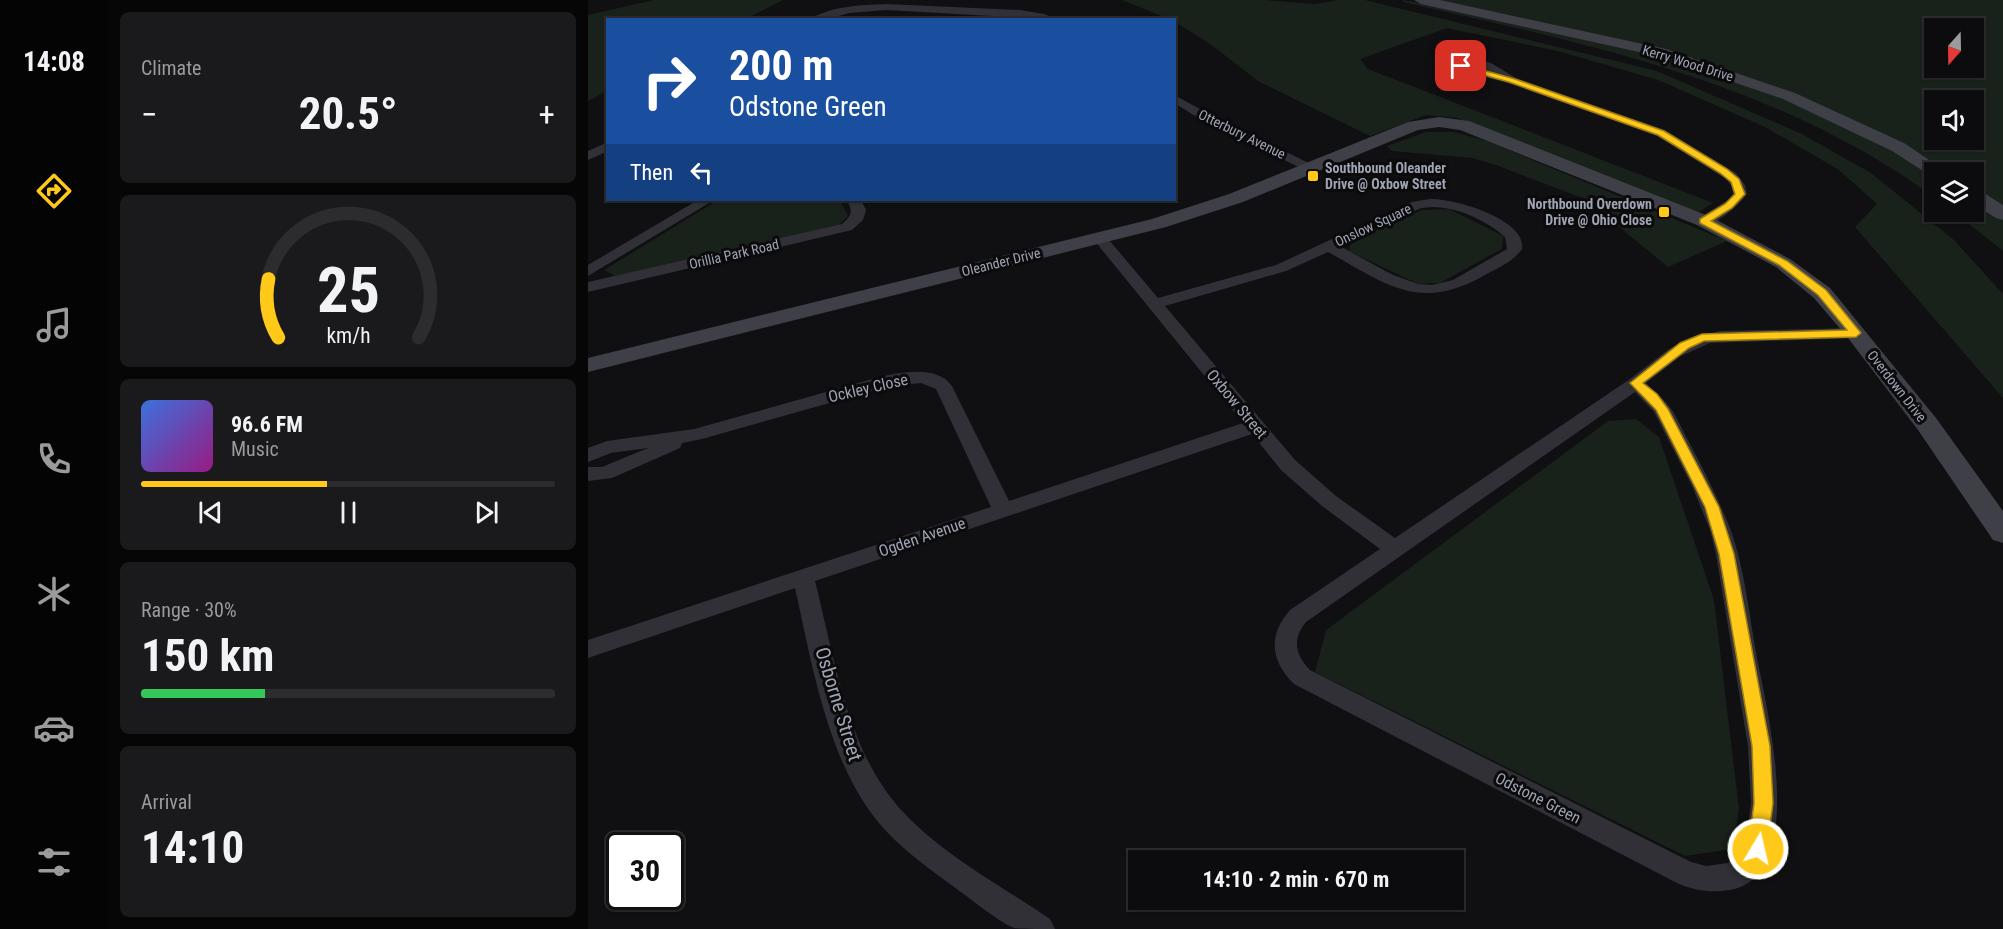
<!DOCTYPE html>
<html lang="en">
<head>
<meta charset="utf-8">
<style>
	:root { --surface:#0c0b0d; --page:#1a191b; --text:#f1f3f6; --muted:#9a9b9d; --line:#2c2b2e; --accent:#ffc91a }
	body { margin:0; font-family:"Roboto Condensed",sans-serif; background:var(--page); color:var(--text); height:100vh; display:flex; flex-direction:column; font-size:22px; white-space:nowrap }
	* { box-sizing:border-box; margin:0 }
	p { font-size:20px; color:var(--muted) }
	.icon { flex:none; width:33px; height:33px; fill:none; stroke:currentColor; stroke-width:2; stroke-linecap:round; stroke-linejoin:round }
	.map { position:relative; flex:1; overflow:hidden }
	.details { display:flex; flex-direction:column; gap:12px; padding:12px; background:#070607; width:480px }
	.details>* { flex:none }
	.top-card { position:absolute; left:18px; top:18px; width:570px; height:183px; border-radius:0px; box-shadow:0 2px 4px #0004,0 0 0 2px var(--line); background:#1a4fa0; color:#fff; overflow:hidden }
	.needle { width:39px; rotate:200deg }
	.tools { position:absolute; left:1336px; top:18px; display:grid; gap:12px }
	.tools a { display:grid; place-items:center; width:60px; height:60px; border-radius:0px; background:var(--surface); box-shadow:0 2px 4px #0004,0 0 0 2px var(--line); font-size:30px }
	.speed { position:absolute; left:18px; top:832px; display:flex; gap:12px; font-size:30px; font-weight:700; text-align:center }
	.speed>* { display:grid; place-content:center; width:78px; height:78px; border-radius:50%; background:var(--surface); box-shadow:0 2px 4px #0004,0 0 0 2px var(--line); line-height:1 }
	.speed .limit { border:3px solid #111; border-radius:9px; background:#fff; color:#111 }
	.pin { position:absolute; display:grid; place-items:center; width:51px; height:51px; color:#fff; margin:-26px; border-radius:12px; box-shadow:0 3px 9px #0006 }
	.me { position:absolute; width:66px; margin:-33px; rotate:9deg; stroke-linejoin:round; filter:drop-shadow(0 0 4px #0008) }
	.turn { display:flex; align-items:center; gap:21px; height:126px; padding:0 24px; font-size:27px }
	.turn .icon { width:78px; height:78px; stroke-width:2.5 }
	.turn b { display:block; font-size:42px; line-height:51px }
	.then { display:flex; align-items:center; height:57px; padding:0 24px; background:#0003; gap:12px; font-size:22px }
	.big { font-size:45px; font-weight:700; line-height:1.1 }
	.details .tile { flex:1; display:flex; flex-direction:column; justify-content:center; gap:9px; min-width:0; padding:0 21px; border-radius:9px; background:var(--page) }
	.details .dial { align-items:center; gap:0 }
	.dial svg { height:156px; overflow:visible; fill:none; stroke:var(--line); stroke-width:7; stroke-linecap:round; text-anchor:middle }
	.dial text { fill:var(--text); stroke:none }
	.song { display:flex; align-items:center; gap:18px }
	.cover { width:72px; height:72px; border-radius:9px; background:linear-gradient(135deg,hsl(220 70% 55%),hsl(310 70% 35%)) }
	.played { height:6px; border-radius:3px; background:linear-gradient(90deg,var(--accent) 45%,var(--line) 45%) }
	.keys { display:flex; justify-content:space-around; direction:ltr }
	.heat { display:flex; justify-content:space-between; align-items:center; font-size:33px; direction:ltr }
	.charge { height:9px; border-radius:4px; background:linear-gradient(90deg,#34c759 30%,var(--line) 0) }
	.trip { position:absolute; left:540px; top:850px; width:336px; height:60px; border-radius:0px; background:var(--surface); box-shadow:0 2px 4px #0004,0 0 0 2px var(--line); font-weight:700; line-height:60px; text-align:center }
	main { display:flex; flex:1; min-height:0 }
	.tab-bar { display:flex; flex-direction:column; width:108px; justify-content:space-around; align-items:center; background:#050405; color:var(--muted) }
	.tab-bar .icon { width:42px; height:42px }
	.tab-bar .active { color:var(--accent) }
	.tab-bar b { font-size:27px; color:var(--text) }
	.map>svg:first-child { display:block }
	.green { fill:#19211b; fill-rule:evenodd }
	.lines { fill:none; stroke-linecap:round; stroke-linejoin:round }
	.street { fill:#303036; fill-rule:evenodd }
	.secondary { fill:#3e3f47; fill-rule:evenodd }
	.route { fill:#ffc91a; stroke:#a68311; stroke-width:1.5 }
	.poi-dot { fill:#ffc91a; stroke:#0b0b0c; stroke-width:2 }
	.labels { text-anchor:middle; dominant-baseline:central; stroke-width:6; stroke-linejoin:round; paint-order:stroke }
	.far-street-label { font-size:14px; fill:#9fa3b4; stroke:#0b0b0c }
	.far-poi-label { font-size:14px; font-weight:bold; fill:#9fa3b4; stroke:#0b0b0c; text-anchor:start }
	.street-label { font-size:16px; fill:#9fa3b4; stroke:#0b0b0c }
	.near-street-label { font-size:20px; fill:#9fa3b4; stroke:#0b0b0c }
</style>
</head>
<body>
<main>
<nav class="tab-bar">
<b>14:08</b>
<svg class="icon active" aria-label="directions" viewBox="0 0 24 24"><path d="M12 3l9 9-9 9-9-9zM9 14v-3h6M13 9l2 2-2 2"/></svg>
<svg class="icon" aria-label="music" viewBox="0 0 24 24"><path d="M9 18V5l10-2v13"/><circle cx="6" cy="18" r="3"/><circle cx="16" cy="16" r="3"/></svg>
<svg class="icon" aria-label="phone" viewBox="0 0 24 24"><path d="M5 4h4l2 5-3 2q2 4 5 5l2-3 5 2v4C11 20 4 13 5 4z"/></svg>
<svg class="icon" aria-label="climate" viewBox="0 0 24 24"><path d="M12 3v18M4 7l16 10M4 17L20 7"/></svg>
<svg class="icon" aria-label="car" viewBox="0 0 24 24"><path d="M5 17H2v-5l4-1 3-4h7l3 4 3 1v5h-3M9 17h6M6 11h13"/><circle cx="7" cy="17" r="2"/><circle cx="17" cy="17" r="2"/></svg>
<svg class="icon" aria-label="filters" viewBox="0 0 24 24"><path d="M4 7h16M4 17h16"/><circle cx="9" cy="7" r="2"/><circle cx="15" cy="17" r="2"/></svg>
</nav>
<section class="details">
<div class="tile"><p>Climate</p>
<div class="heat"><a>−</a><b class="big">20.5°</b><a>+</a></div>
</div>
<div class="tile dial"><svg viewBox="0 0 100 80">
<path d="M14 69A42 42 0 1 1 86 69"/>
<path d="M14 69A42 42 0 0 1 9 39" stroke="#ffc91a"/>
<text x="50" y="56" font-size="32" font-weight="700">25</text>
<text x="50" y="72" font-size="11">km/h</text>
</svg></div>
<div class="tile">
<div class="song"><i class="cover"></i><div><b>96.6 FM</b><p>Music</p></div></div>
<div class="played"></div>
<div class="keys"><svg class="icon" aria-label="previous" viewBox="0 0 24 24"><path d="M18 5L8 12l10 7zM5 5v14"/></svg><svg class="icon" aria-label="pause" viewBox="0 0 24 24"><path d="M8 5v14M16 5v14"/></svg><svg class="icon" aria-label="next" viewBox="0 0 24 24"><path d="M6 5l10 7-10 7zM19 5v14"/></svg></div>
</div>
<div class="tile"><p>Range · 30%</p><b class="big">150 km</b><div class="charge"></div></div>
<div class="tile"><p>Arrival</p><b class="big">14:10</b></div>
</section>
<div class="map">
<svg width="1415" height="929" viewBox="0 0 1415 929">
	<rect width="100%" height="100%" fill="#100f11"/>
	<!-- green -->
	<path class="green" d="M 66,0 L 195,0 L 158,19 L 20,20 L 19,91 L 0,101 L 0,15 Z
		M 534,0 L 677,0 L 727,4 L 750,0 L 777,0 L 1069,71 L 1214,134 L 1283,173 L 1366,240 L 1415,294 L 1415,398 L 1267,227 L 1289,204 L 1251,170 L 1177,127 L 1070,80 L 970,51 L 859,28 L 772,59 L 780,69 L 1125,203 L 1109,213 L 869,118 L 838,115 L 782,136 L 670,81 L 622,44 L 587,22 L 586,20 L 581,19 Z
		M 815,0 L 926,19 L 1073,52 L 1201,96 L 1310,147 L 1350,172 L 1347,172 L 1347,198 C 1191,83 1000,44 815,2 Z
		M 847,0 L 1415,0 L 1415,205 L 1386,188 L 1386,172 L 1361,172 L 1320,147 L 1160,78 ZM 1347,28 L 1386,28 L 1386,68 L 1347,68 ZM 1347,100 L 1386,100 L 1386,140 L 1347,140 Z
		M 838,132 L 866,132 L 899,141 L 1139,241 L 1080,267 L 997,199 L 908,165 L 884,158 L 804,151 L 799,146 Z
		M 1386,195 L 1415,214 L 1415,251 L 1366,212 L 1386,212 Z
		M 130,200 L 252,200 L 260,216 L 250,226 L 27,276 L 16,270 Z
		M 861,209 L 915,236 L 914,249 L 852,283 L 830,284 L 761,251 L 763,241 L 834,210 Z
		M 1048,419 L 1071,437 L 1126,600 L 1151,809 L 1145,849 L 1097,856 L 727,672 L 738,630 L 1020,421 Z"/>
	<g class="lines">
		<!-- street -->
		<path class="street" d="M 298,4 L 432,10 L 456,14 L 472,20 L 298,10 L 261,13 L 237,20 L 221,20 C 242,6 273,5 298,4 Z
			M 886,58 L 903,63 L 928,78 L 1077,130 L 1148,173 L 1157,185 L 1159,194 C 1150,206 1127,228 1111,224 L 1109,221 L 1111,218 L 1140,200 L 1145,194 L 1143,185 L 1138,179 L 1069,136 L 920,83 L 874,71 L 866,65 L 875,60 ZM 880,66 L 890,66 L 902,71 L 882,67 Z
			M 586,95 L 625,116 L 731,168 L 729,171 L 719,171 L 617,122 L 586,103 Z
			M 20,142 L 20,151 L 0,160 L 0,151 Z
			M 842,199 C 865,198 939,219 934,249 C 925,262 910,268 897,275 C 831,313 798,284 740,252 L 698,271 L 577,306 L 707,460 L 748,496 L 807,538 L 1042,379 L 1081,349 L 1102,338 L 1132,331 L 1268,328 L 1276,333 L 1268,338 L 1122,343 L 1093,356 L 1058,383 C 1066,391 1075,398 1081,406 C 1089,416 1094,430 1101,442 C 1116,470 1130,498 1142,528 C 1157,569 1161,615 1169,658 C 1179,710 1221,876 1142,890 C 1123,893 1107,891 1089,883 L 706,684 C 682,660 680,635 702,610 L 792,549 L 734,506 L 693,470 L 664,434 L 227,581 C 247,659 259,754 317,814 C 358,857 414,886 462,919 L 467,929 C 455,929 436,929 426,928 C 409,921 382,898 366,887 C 343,870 319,853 299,832 C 241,771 225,668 207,588 L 0,658 L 0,640 L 403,507 L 348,389 L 333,383 L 302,386 L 114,439 L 94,443 L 92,448 L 24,478 L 0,481 L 0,467 L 14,467 L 60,448 L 23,453 L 0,462 L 0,448 L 19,441 L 106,429 L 288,378 C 310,373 348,364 364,386 L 421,501 L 655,423 L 506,240 L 504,237 L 506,234 L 516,234 L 570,298 L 688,265 L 824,202 ZM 845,207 C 870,207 899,221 917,237 L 919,249 L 865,280 L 844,285 L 830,284 L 803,274 L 752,246 L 833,208 ZM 1047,392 L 1066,412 L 1104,486 L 1122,530 L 1128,554 L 1160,746 L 1163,803 L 1159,833 L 1153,854 L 1140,863 L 1118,866 L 1103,862 L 722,670 C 707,655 704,639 718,622 Z
			M 110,200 L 126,200 L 0,276 L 0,265 Z
			M 259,200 L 273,200 L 278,210 L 275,220 L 264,230 L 0,292 L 0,282 L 254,224 C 264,215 265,212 259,200 Z"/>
		<!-- secondary -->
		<path class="secondary" d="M 826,0 L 852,0 L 1078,49 L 1207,93 L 1316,143 L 1359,172 L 1347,172 L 1347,177 L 1343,176 L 1304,151 L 1195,99 L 1069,56 L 833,4 Z
			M 851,117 L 881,121 L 1123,217 L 1202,259 L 1242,288 L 1348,418 L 1415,511 L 1415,543 L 1405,540 L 1330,430 L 1260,338 L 1226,298 L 1188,267 L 1109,225 L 872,130 L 851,127 L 830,130 L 655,202 L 578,227 L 0,372 L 0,358 L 564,219 L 641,194 L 820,122 Z
			M 1386,189 L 1393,191 L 1415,205 L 1415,220 L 1408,218 L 1386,204 Z"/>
	</g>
	<!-- route -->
	<path class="route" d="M 873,64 L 927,79 L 1076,131 L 1139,169 L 1151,179 L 1157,194 L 1144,208 L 1123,221 L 1199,261 L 1238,290 L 1273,333 L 1268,337 L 1116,341 L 1101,348 L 1055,383 L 1069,394 L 1080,409 L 1131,507 L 1146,554 L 1182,746 L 1185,803 L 1179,849 L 1177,855 L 1170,858 L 1163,855 L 1160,849 L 1166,803 L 1164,746 L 1131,554 L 1117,507 L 1068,410 L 1042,383 L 1092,343 L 1114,334 L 1259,330 L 1230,295 L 1191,265 L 1112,223 L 1112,219 L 1137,204 L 1147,194 L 1143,182 L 1132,173 L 1070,135 L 921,82 L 870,68 L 870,65 Z"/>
	<!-- markers -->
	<g class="poi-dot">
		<rect x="719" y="170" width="12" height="12" rx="3"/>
		<rect x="1070" y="206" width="12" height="12" rx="3"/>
	</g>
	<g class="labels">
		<!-- far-street labels -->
		<g class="far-street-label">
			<text transform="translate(1100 63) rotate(17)">Kerry Wood Drive</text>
			<text transform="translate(654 134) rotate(26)">Otterbury Avenue</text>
			<text transform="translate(785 225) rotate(-25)">Onslow Square</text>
			<text transform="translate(146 254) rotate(-13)">Orillia Park Road</text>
			<text transform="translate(413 262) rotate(-14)">Oleander Drive</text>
			<text transform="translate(1309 386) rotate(52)">Overdown Drive</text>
		</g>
		<!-- far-poi labels -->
		<g class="far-poi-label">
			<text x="737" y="168">Southbound Oleander<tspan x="737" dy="16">Drive @ Oxbow Street</tspan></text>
			<text x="1064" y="204" text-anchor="end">Northbound Overdown<tspan x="1064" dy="16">Drive @ Ohio Close</tspan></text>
		</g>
		<!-- street labels -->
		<g class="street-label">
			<text transform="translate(280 388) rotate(-13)">Ockley Close</text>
			<text transform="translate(649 404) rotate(50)">Oxbow Street</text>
			<text transform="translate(334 537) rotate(-19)">Ogden Avenue</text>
			<text transform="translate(950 798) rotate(27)">Odstone Green</text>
		</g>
		<!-- near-street labels -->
		<g class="near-street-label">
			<text transform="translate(251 704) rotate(73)">Osborne Street</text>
		</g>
	</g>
</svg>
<div class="tools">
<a><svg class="needle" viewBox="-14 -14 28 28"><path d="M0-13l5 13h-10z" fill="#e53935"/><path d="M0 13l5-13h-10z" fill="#9a9b9d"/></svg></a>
<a><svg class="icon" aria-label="sound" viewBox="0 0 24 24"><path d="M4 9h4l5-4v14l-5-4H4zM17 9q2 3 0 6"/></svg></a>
<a><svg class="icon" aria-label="layers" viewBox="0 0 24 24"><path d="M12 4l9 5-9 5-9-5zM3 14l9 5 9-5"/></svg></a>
</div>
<div class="speed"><div class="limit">30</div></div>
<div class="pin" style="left:873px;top:66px;background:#d93025"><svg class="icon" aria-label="arrive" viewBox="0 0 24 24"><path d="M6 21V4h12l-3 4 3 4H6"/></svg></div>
<svg class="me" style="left:1170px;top:849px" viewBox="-20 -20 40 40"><circle r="17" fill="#ffc91a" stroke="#fff" stroke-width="3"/><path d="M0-11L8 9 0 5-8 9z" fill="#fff"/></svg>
<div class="trip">14:10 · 2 min · 670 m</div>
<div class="top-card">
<div class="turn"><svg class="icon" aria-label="right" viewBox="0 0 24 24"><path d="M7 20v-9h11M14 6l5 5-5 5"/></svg><div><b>200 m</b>Odstone Green</div></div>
<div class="then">Then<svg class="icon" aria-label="left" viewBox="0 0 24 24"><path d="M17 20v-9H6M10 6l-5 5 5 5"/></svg></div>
</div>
</div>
</main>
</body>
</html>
